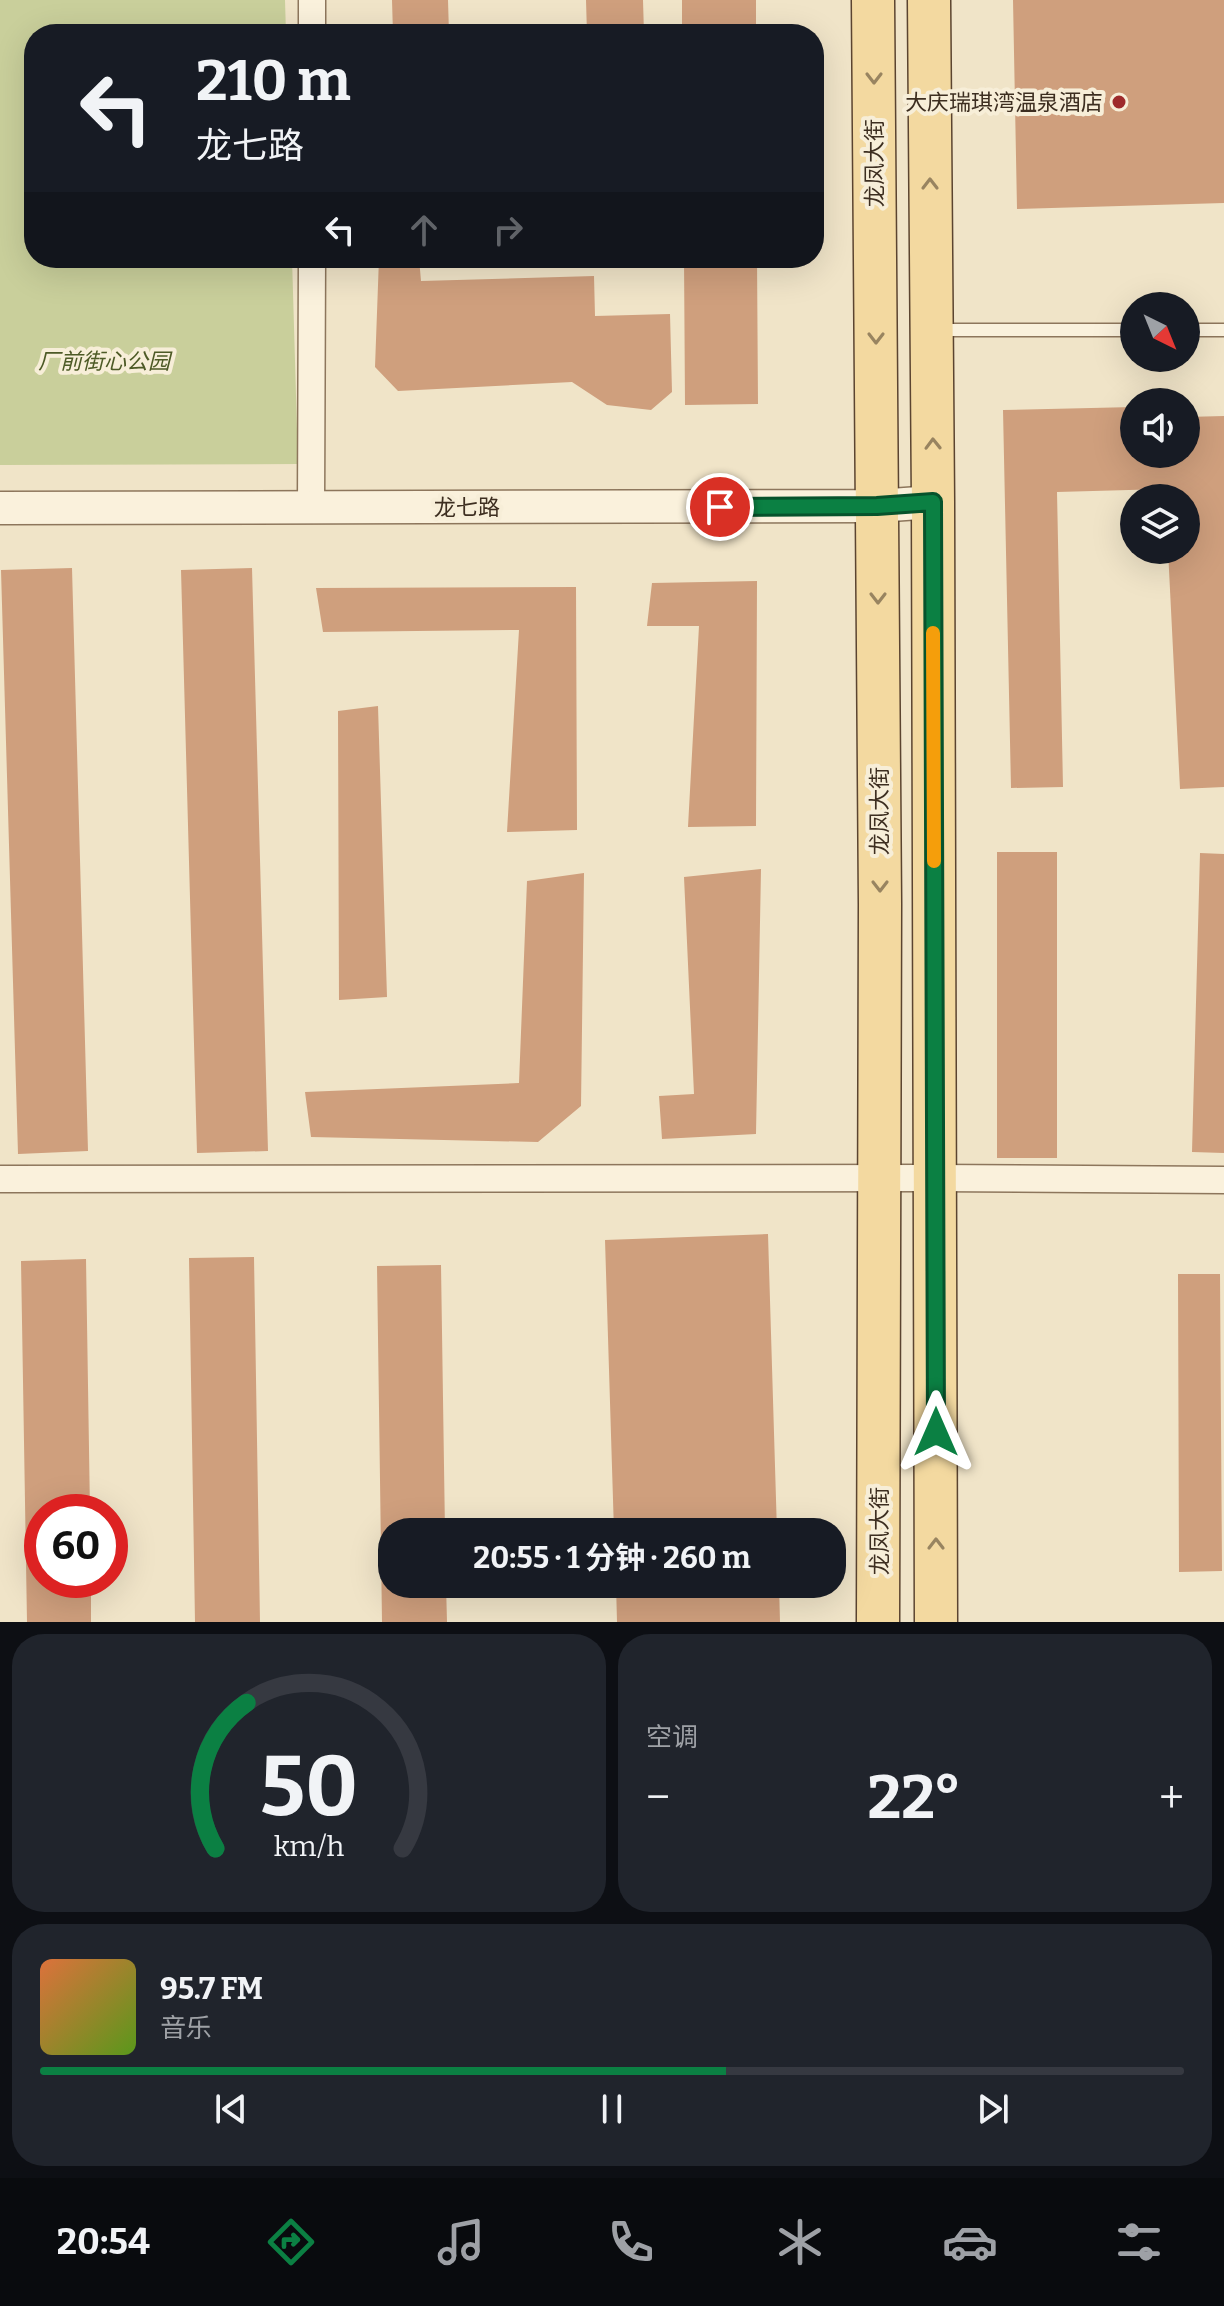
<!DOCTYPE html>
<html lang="zh">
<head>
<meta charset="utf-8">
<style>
	:root { --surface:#171b24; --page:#20242c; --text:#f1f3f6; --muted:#9ea1a6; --line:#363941; --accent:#0b8043 }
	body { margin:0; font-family:Bitter,"Noto Sans SC",serif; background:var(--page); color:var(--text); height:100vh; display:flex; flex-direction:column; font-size:30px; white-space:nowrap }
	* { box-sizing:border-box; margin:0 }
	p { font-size:26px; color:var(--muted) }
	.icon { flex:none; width:44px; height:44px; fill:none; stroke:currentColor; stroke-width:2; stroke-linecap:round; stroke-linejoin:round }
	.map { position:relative; height:1622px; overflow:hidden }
	.panel { display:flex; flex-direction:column; gap:12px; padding:12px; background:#0d0f14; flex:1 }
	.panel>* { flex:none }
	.guide { position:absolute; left:24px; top:24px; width:800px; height:244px; border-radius:32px; box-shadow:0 8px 32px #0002; background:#171b24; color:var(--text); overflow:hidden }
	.needle { width:52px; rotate:137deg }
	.buttons { position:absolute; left:1120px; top:292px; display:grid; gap:16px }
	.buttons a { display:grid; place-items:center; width:80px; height:80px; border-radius:50%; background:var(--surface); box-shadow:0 8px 32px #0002; font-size:40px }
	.speed { position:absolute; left:24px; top:1494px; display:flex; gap:16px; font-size:40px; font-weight:700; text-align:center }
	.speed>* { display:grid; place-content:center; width:104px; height:104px; border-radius:50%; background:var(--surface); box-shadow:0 8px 32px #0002; line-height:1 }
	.speed .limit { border:12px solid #d22; background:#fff; color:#111 }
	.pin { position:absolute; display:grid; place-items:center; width:68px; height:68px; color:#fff; margin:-34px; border:4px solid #fff; border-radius:50%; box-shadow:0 2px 8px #0007 }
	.me { position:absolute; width:88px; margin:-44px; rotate:0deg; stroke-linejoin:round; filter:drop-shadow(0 0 6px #0008) }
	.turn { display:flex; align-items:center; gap:28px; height:168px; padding:0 40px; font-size:36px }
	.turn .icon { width:104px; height:104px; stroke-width:2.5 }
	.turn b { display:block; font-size:56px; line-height:68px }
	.lanes { display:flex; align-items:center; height:76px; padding:0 40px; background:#0003; justify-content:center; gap:40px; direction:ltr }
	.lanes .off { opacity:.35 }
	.big { font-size:60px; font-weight:700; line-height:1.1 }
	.panel .widget { flex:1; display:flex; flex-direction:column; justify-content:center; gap:12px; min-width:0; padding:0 28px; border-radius:32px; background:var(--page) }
	.panel .dial { align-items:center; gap:0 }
	.dial svg { height:208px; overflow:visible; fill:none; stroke:var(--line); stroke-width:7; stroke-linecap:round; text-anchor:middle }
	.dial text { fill:var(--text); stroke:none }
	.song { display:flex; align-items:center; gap:24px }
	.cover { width:96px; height:96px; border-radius:12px; background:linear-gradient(135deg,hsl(20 70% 55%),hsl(90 70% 35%)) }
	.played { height:8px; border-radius:4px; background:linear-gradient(90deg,var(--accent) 60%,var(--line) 60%) }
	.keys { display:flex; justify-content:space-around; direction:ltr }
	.heat { display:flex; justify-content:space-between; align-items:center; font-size:44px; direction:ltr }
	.panel .tiles { flex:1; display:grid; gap:12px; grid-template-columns:1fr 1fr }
	.widget:last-child { grid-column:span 2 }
	.trip { position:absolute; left:378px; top:1518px; width:468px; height:80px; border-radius:32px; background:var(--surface); box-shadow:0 8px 32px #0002; font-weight:700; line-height:80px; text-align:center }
	.tab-bar { display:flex; height:128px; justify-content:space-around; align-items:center; background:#090b0e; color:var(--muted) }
	.tab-bar .icon { width:56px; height:56px }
	.tab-bar .active { color:var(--accent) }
	.tab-bar b { font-size:36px; color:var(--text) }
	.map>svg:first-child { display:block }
	.green { fill:#c9cf9b }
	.building { fill:#cf9f7d }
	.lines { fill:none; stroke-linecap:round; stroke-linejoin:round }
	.service-casing { stroke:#8d765c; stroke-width:15 }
	.minor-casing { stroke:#8d765c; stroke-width:29 }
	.tertiary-casing { stroke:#8d765c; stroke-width:35 }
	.primary-casing { stroke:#5b4430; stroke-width:45 }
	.service { stroke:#faf1dc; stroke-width:12 }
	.minor { stroke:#faf1dc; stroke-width:26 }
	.tertiary { stroke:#faf1dc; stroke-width:32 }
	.primary { stroke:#f3d9a0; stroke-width:42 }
	.oneway { stroke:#988460 }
	.route-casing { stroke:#07532c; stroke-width:20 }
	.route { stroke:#0b8043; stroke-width:14 }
	.slow { stroke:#f59e0b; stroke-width:14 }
	.poi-dot { fill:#9e2a2b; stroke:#f7eed8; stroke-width:3 }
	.labels { text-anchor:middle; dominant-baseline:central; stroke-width:8; stroke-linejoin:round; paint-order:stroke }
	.poi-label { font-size:22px; fill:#3d2e20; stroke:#f7eed8; text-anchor:end }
	.street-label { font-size:22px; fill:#3d2e20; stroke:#f7eed8 }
	.park-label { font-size:22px; font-style:italic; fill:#4d5a26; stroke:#f7eed8 }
</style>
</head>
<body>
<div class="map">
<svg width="1224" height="1622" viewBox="0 0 1224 1622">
	<rect width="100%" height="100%" fill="#f0e4c8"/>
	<!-- green -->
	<path class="green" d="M 0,0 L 285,0 L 286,34 L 34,34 L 34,258 L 292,258 L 298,464 L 0,465 Z"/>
	<!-- building -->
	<path class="building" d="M 392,0 L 448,0 L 449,34 L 393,34 Z
		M 586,0 L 643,0 L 644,34 L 587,34 Z
		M 682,0 L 756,0 L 756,34 L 682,34 Z
		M 1013,0 L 1224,0 L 1224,203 L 1017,209 Z
		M 379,258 L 419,258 L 421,281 L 594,276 L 595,316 L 670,314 L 672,392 L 651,410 L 607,405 L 572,382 L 398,391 L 375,367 Z
		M 684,258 L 757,258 L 758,404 L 685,405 Z
		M 1134,407 L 1134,454 L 1186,454 L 1186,417 L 1224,416 L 1224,787 L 1180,789 L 1168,550 L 1186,550 L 1186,498 L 1166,498 L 1165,489 L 1057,492 L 1063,787 L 1011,788 L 1003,410 Z
		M 72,568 L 88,1151 L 18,1154 L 1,570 Z
		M 252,568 L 268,1151 L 197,1153 L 181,570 Z
		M 757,581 L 756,826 L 688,827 L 699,626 L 647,626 L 652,583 Z
		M 576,587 L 577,830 L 507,832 L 519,630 L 323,632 L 316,588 Z
		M 378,706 L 387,997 L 339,1000 L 338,711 Z
		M 997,852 L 1057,852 L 1057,1158 L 997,1158 Z
		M 1200,853 L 1224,854 L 1224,1153 L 1192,1152 Z
		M 761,869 L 756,1134 L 662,1139 L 659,1096 L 694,1094 L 684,877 Z
		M 584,873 L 581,1106 L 538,1142 L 311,1137 L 305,1092 L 519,1083 L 527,881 Z
		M 768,1234 L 777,1532 L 614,1532 L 605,1240 Z
		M 254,1257 L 260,1622 L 195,1622 L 189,1258 Z
		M 86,1259 L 90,1512 L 42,1512 L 42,1580 L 91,1580 L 91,1622 L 27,1622 L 21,1261 Z
		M 441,1265 L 445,1532 L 392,1532 L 392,1584 L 446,1584 L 447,1622 L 382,1622 L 377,1266 Z
		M 1178,1274 L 1220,1274 L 1222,1571 L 1179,1572 Z
		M 616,1584 L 779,1584 L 780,1622 L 617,1622 Z"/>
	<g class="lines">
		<defs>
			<path id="service" d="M 937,330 L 1134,330
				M 1186,330 L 1224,330"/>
			<path id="minor" d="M 312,0 L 312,34
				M 311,507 L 312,258
				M 0,1179 L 935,1178 L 1224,1180"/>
			<path id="tertiary" d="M 0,508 L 877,506 L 933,502"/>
			<path id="primary" d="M 873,0 L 880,904 L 878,1622
				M 929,0 L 933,502 L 936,1622"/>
		</defs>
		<!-- service casing -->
		<use href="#service" class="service-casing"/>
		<!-- minor casing -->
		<use href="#minor" class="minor-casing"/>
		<!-- tertiary casing -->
		<use href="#tertiary" class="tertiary-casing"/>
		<!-- primary casing -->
		<use href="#primary" class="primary-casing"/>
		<!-- service -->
		<use href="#service" class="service"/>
		<!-- minor -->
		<use href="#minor" class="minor"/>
		<!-- tertiary -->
		<use href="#tertiary" class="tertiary"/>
		<!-- primary -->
		<use href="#primary" class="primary"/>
	</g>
	<!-- one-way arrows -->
	<defs><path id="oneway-chevron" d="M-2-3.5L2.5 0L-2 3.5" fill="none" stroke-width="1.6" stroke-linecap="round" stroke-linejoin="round" transform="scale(2)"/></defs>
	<g class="oneway">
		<use href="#oneway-chevron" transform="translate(874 78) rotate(90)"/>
		<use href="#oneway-chevron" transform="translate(930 184) rotate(-90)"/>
		<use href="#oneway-chevron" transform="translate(876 338) rotate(90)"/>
		<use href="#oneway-chevron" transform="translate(933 444) rotate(-91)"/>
		<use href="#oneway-chevron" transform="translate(878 598) rotate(90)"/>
		<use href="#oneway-chevron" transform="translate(880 886) rotate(90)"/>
		<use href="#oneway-chevron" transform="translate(936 1544) rotate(-90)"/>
	</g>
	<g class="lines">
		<defs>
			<path id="route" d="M 720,507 L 877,506 L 933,502 L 936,1432"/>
		</defs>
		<!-- route casing -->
		<use href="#route" class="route-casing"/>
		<!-- route -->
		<use href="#route" class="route"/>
		<!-- slow -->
		<path class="slow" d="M 933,633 L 934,861"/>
	</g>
	<!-- markers -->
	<circle class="poi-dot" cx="1119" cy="102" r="8"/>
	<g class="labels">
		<!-- poi labels -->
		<g class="poi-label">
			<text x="1103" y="102">大庆瑞琪湾温泉酒店</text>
		</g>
		<!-- street labels -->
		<g class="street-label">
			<text transform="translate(874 163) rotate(-90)">龙凤大街</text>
			<text x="467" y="507">龙七路</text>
			<text transform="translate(879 811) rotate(-90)">龙凤大街</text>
			<text transform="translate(879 1531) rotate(-90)">龙凤大街</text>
		</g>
		<!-- park labels -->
		<g class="park-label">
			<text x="104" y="361">厂前街心公园</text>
		</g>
	</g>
</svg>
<div class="buttons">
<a><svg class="needle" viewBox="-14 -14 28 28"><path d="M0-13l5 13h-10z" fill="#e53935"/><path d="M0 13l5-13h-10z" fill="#9ea1a6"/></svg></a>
<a><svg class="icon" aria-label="sound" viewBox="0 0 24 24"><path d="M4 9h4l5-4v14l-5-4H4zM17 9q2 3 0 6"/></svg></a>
<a><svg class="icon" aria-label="layers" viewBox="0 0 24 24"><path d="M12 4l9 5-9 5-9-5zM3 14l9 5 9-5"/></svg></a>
</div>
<div class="speed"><div class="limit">60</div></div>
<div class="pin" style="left:720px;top:507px;background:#d93025"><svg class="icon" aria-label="arrive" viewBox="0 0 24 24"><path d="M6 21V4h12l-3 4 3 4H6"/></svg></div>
<svg class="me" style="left:936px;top:1432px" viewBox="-20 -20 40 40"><path d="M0-17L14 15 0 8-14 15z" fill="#0b8043" stroke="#fff" stroke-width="4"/></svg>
<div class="trip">20:55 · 1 分钟 · 260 m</div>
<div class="guide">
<div class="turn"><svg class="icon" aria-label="left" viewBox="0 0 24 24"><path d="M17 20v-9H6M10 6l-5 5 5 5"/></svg><div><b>210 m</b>龙七路</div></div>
<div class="lanes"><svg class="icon" aria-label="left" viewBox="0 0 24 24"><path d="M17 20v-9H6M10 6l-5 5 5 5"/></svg><svg class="icon off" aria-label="ahead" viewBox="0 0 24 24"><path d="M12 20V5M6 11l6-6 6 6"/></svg><svg class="icon off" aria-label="right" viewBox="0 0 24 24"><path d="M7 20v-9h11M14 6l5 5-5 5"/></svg></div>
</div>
</div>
<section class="panel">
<div class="tiles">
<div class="widget dial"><svg viewBox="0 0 100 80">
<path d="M14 69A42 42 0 1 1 86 69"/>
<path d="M14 69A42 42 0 0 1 26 13" stroke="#0b8043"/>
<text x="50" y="56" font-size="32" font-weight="700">50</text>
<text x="50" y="72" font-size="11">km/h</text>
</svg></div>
<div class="widget"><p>空调</p>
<div class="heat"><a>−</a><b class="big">22°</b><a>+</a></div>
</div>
<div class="widget">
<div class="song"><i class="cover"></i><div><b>95.7 FM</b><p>音乐</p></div></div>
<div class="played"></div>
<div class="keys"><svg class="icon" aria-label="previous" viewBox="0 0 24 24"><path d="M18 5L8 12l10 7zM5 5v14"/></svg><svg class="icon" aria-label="pause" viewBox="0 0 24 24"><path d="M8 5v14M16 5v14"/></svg><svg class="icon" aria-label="next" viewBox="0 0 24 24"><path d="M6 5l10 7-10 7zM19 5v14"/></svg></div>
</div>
</div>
</section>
<nav class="tab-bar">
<b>20:54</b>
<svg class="icon active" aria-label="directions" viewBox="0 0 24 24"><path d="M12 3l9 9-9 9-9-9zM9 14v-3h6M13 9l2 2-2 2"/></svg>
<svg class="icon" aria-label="music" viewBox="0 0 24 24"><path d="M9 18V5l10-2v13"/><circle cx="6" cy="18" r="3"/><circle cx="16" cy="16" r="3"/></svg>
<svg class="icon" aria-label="phone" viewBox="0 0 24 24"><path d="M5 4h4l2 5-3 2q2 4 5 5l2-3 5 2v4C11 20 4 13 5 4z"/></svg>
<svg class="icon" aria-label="climate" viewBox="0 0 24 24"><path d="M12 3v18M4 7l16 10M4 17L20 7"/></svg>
<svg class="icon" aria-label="car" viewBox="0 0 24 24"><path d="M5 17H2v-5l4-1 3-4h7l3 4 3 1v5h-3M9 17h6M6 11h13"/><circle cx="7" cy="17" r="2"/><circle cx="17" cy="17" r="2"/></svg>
<svg class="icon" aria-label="filters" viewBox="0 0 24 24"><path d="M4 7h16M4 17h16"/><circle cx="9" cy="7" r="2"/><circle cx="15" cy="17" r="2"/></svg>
</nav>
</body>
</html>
